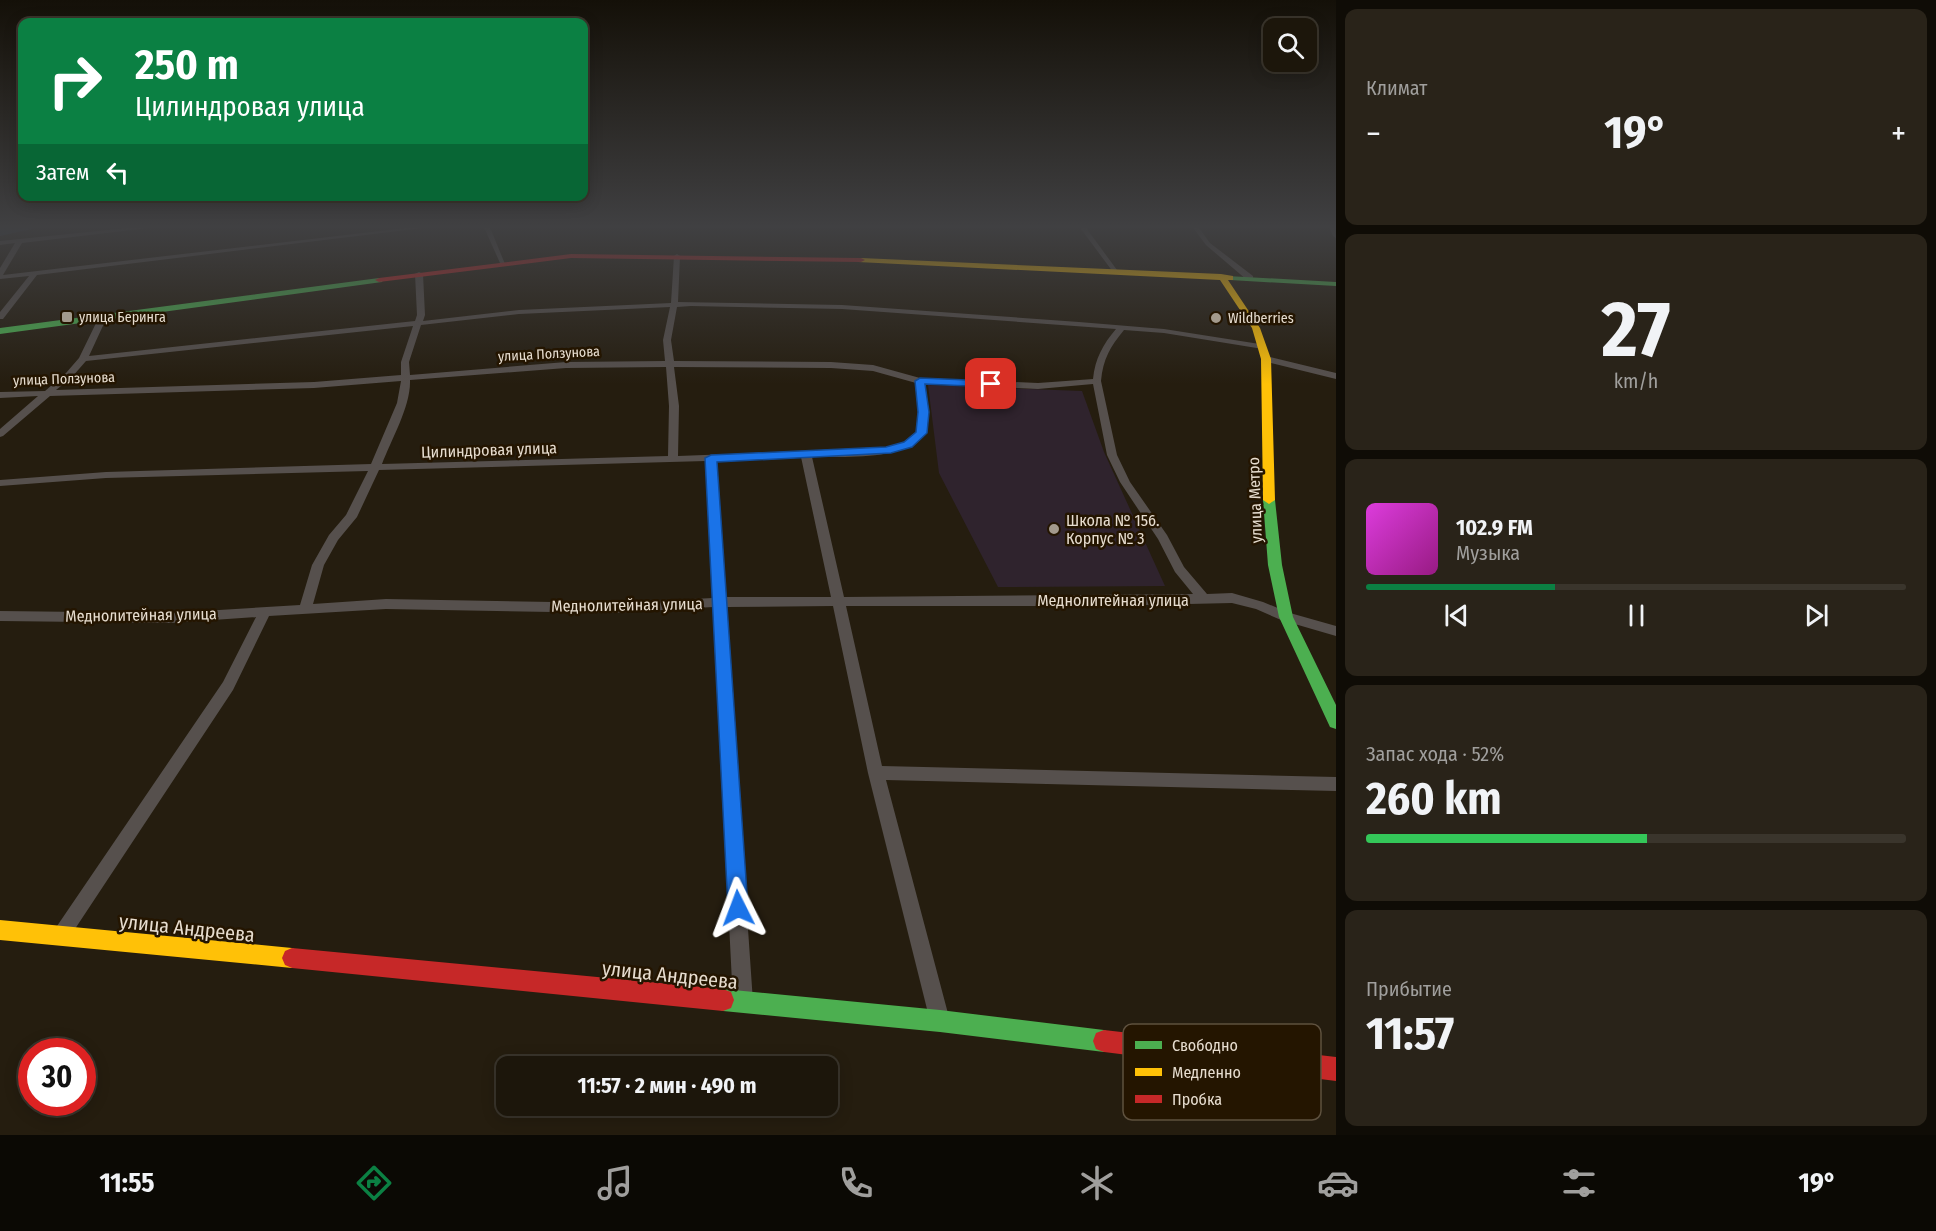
<!DOCTYPE html>
<html lang="ru">
<head>
<meta charset="utf-8">
<style>
	:root { --surface:#1c160b; --page:#292319; --text:#f1f3f6; --muted:#a09f9d; --line:#3a352c; --accent:#0b8043 }
	body { margin:0; font-family:"Fira Sans Condensed",sans-serif; background:var(--page); color:var(--text); height:100vh; display:flex; flex-direction:column; font-size:22px; white-space:nowrap }
	* { box-sizing:border-box; margin:0 }
	p { font-size:20px; color:var(--muted) }
	.icon { flex:none; width:33px; height:33px; fill:none; stroke:currentColor; stroke-width:2; stroke-linecap:round; stroke-linejoin:round }
	.map { position:relative; flex:1; overflow:hidden }
	.panel { display:flex; flex-direction:column; gap:9px; padding:9px; background:#0f0c06; width:600px }
	.panel>* { flex:none }
	.top-card { position:absolute; left:18px; top:18px; width:570px; height:183px; border-radius:12px; box-shadow:0 3px 15px #0003,0 0 0 2px var(--line); background:#0b8043; color:#fff; overflow:hidden }
	.fabs { position:absolute; left:1263px; top:18px; display:grid; gap:12px }
	.fabs a { display:grid; place-items:center; width:54px; height:54px; border-radius:12px; background:var(--surface); box-shadow:0 3px 15px #0003,0 0 0 2px var(--line); font-size:30px }
	.speed { position:absolute; left:18px; top:1038px; display:flex; gap:12px; font-size:30px; font-weight:700; text-align:center }
	.speed>* { display:grid; place-content:center; width:78px; height:78px; border-radius:50%; background:var(--surface); box-shadow:0 3px 15px #0003,0 0 0 2px var(--line); line-height:1 }
	.speed .limit { border:9px solid #d22; background:#fff; color:#111 }
	.pin { position:absolute; display:grid; place-items:center; width:51px; height:51px; color:#fff; margin:-26px; border-radius:12px; box-shadow:0 3px 9px #0006 }
	.me { position:absolute; width:66px; margin:-33px; rotate:357deg; stroke-linejoin:round; filter:drop-shadow(0 0 4px #0008) }
	.turn { display:flex; align-items:center; gap:21px; height:126px; padding:0 18px; font-size:27px }
	.turn .icon { width:78px; height:78px; stroke-width:2.5 }
	.turn b { display:block; font-size:42px; line-height:51px }
	.then { display:flex; align-items:center; height:57px; padding:0 18px; background:#0003; gap:12px; font-size:22px }
	.big { font-size:45px; font-weight:700; line-height:1.1 }
	.panel .tile { flex:1; display:flex; flex-direction:column; justify-content:center; gap:9px; min-width:0; padding:0 21px; border-radius:12px; background:var(--page) }
	.panel .dial { align-items:center; gap:0 }
	.dial b { font-size:78px; line-height:1 }
	.song { display:flex; align-items:center; gap:18px }
	.cover { width:72px; height:72px; border-radius:9px; background:linear-gradient(135deg,hsl(300 70% 55%),hsl(310 70% 35%)) }
	.played { height:6px; border-radius:3px; background:linear-gradient(90deg,var(--accent) 35%,var(--line) 35%) }
	.keys { display:flex; justify-content:space-around; direction:ltr }
	.heat { display:flex; justify-content:space-between; align-items:center; font-size:33px; direction:ltr }
	.charge { height:9px; border-radius:4px; background:linear-gradient(90deg,#34c759 52%,var(--line) 0) }
	.trip { position:absolute; left:496px; top:1056px; width:342px; height:60px; border-radius:12px; background:var(--surface); box-shadow:0 3px 15px #0003,0 0 0 2px var(--line); font-weight:700; line-height:60px; text-align:center }
	.menu { display:flex; height:96px; justify-content:space-around; align-items:center; background:#0b0904; color:var(--muted) }
	.menu .icon { width:42px; height:42px }
	.menu .current { color:var(--accent) }
	.menu b { font-size:27px; color:var(--text) }
	main { display:flex; flex:1; min-height:0 }
	.map>svg:first-child { display:block }
	.education { fill:#2f232d }
	.lines { fill:none; stroke-linecap:round; stroke-linejoin:round }
	.river { fill:#2a3d51; fill-rule:evenodd }
	.street { fill:#56504d; fill-rule:evenodd }
	.fast { fill:#4caf50; fill-rule:evenodd }
	.slow { fill:#ffc107; fill-rule:evenodd }
	.jam { fill:#c62828; fill-rule:evenodd }
	.route { fill:#1a73e8; stroke:#114b97; stroke-width:1.5 }
	.poi-dot { fill:#a39a8c; stroke:#241500; stroke-width:2 }
	.labels { text-anchor:middle; dominant-baseline:central; stroke-width:5; stroke-linejoin:round; paint-order:stroke }
	.far-poi-label { font-size:14px; fill:#e7ddcf; stroke:#241500; text-anchor:start }
	.far-street-label { font-size:14px; fill:#e7ddcf; stroke:#241500 }
	.street-label { font-size:16px; fill:#e7ddcf; stroke:#241500 }
	.poi-label { font-size:16px; fill:#e7ddcf; stroke:#241500; text-anchor:start }
	.near-street-label { font-size:20px; fill:#e7ddcf; stroke:#241500 }
	.key { fill:#241500; stroke:#5e513e; stroke-width:1.5 }
	.key-label { font-size:16px; fill:#e7ddcf }
</style>
</head>
<body>
<main>
<div class="map">
<svg width="1336" height="1135" viewBox="0 0 1336 1135">
	<rect width="100%" height="100%" fill="#251d0f"/>
	<!-- education -->
	<path class="education" d="M 928,385 L 1082,391 L 1104,452 L 1165,586 L 998,587 L 939,473 Z"/>
	<g class="lines">
		<!-- river -->
		<path class="river" d="M 15,225 L 38,225 L 36,228 L 0,236 L 0,228 Z"/>
		<!-- street -->
		<path class="street" d="M 156,225 L 174,225 L 22,243 L 3,275 L 431,225 L 448,225 L 37,275 L 3,319 L 0,319 L 0,312 L 29,276 L 0,279 L 0,268 L 15,243 L 0,245 L 0,241 Z
			M 483,225 L 489,225 L 505,264 L 500,263 Z
			M 1078,225 L 1084,225 L 1117,270 L 1117,272 L 1113,272 Z
			M 1191,225 L 1197,225 L 1210,243 L 1253,276 L 1253,280 L 1247,280 L 1206,245 Z
			M 1328,225 L 1334,225 L 1336,238 L 1333,236 Z
			M 677,254 L 680,256 L 678,302 L 842,305 L 1079,322 L 1164,329 L 1266,345 L 1266,349 L 1263,349 L 1164,333 L 1124,330 C 1110,347 1103,359 1101,381 L 1117,455 L 1130,482 L 1167,535 L 1184,567 L 1207,594 L 1232,593 L 1263,602 L 1290,613 L 1336,626 L 1336,636 L 1281,620 L 1256,609 L 1232,603 L 1102,606 L 846,606 L 882,766 L 1336,777 L 1336,791 L 886,780 L 950,1021 L 947,1028 L 940,1031 L 933,1028 L 930,1021 L 868,773 L 833,606 L 726,607 L 753,1002 L 750,1009 L 743,1012 L 736,1009 L 733,1002 L 713,607 L 612,613 L 386,609 L 269,616 L 233,690 L 67,941 L 61,944 L 55,941 L 52,935 L 55,929 L 223,682 L 256,617 L 170,623 L 0,621 L 0,611 L 170,613 L 300,605 L 312,565 L 329,535 L 346,515 L 368,471 L 106,478 L 0,486 L 0,480 L 106,472 L 371,464 L 397,403 L 401,381 L 314,388 L 50,396 L 3,436 L 0,437 L 0,429 L 38,396 L 0,398 L 0,392 L 45,391 L 66,373 L 79,358 L 99,317 L 103,315 L 107,317 L 89,356 L 415,321 L 417,315 L 415,274 L 419,272 L 423,274 L 425,315 L 423,321 L 519,310 L 671,303 L 674,256 ZM 691,306 L 842,309 L 1116,329 C 1103,344 1095,359 1093,379 L 1038,383 L 920,378 L 873,365 L 831,362 L 674,361 L 671,340 L 677,307 ZM 670,307 L 663,340 L 665,361 L 566,362 L 410,375 L 409,362 L 421,325 L 519,314 ZM 413,326 L 401,362 L 401,375 L 314,382 L 56,390 L 72,377 L 86,361 ZM 666,367 L 669,406 L 668,456 L 382,464 C 391,440 411,406 410,380 L 566,368 ZM 674,367 L 831,368 L 873,371 L 916,383 L 918,412 L 916,432 L 905,442 L 886,448 L 678,456 L 679,406 ZM 925,384 L 1038,389 L 1093,384 L 1107,455 L 1120,482 L 1158,539 L 1175,572 L 1193,594 L 844,597 L 812,457 C 848,456 900,462 926,433 L 928,412 ZM 801,457 L 831,597 L 725,597 L 716,461 ZM 706,461 L 713,598 L 612,603 L 386,599 L 313,604 L 324,565 L 338,540 L 357,517 L 379,470 Z
			M 1266,356 L 1336,373 L 1336,379 L 1263,361 L 1263,357 Z"/>
		<!-- fast -->
		<path class="fast" d="M 1227,276 L 1336,282 L 1336,286 L 1230,280 L 1226,278 Z
			M 379,278 L 383,280 L 382,282 L 0,334 L 0,328 Z
			M 1269,496 L 1275,500 L 1282,565 L 1293,617 L 1336,705 L 1336,729 L 1330,727 L 1279,617 L 1268,565 L 1263,500 Z
			M 723,989 L 940,1010 L 1104,1030 L 1112,1033 L 1115,1041 L 1112,1049 L 1104,1052 L 940,1032 L 723,1011 L 715,1008 L 712,1000 L 715,992 Z"/>
		<!-- slow -->
		<path class="slow" d="M 861,258 L 1221,274 L 1233,276 L 1233,280 L 1228,280 L 1260,328 L 1271,359 L 1275,500 L 1269,504 L 1263,500 L 1261,359 L 1252,328 L 1220,280 L 858,262 L 857,260 Z
			M 0,920 L 292,948 L 299,951 L 302,958 L 299,965 L 292,968 L 0,940 Z"/>
		<!-- jam -->
		<path class="jam" d="M 571,254 L 861,258 L 865,260 L 861,262 L 571,258 L 379,282 L 375,280 L 379,278 Z
			M 292,948 L 723,989 L 731,992 L 734,1000 L 731,1008 L 723,1011 L 292,968 L 285,965 L 282,958 L 285,951 Z
			M 1104,1030 L 1336,1057 L 1336,1081 L 1104,1052 L 1096,1049 L 1093,1041 L 1096,1033 Z"/>
	</g>
	<!-- sky -->
	<linearGradient id="sky" x2="0" y2="1"><stop stop-color="#141008"/><stop offset="0.59" stop-color="#404042"/><stop offset="1" stop-color="#404042" stop-opacity="0"/></linearGradient>
	<rect width="1336" height="384" fill="url(#sky)"/>
	<!-- route -->
	<path class="route" d="M 920,378 L 991,381 L 996,384 L 991,387 L 925,384 L 929,412 L 927,433 L 912,447 L 891,453 L 717,462 L 748,908 L 745,915 L 738,918 L 731,915 L 728,908 L 705,458 L 711,455 L 886,447 L 904,442 L 916,432 L 918,412 L 915,381 Z"/>
	<!-- markers -->
	<g class="poi-dot">
		<rect x="61" y="311" width="12" height="12" rx="3"/>
		<circle cx="1216" cy="318" r="6"/>
		<circle cx="1054" cy="529" r="6"/>
	</g>
	<g class="labels">
		<!-- far-poi labels -->
		<g class="far-poi-label">
			<text x="79" y="317">улица Беринга</text>
			<text x="1228" y="318">Wildberries</text>
		</g>
		<!-- far-street labels -->
		<g class="far-street-label">
			<text transform="translate(549 354) rotate(-3)">улица Ползунова</text>
			<text transform="translate(64 379) rotate(-2)">улица Ползунова</text>
		</g>
		<!-- street labels -->
		<g class="street-label">
			<text transform="translate(489 450) rotate(-2)">Цилиндровая улица</text>
			<text transform="translate(1255 500) rotate(-92)">улица Метро</text>
			<text x="1113" y="600">Меднолитейная улица</text>
			<text transform="translate(627 605) rotate(-1)">Меднолитейная улица</text>
			<text transform="translate(141 615) rotate(-1)">Меднолитейная улица</text>
		</g>
		<!-- poi labels -->
		<g class="poi-label">
			<text x="1066" y="520">Школа № 156.<tspan x="1066" dy="18">Корпус № 3</tspan></text>
		</g>
		<!-- near-street labels -->
		<g class="near-street-label">
			<text transform="translate(187 928) rotate(6)">улица Андреева</text>
			<text transform="translate(670 975) rotate(6)">улица Андреева</text>
		</g>
	</g>
	<!-- legend -->
	<rect x="1123" y="1024" width="198" height="96" rx="9" class="key"/>
	<rect x="1135" y="1041" width="27" height="8" fill="#4caf50"/>
	<rect x="1135" y="1068" width="27" height="8" fill="#ffc107"/>
	<rect x="1135" y="1095" width="27" height="8" fill="#c62828"/>
	<g class="key-label">
		<text x="1172" y="1051">Свободно</text>
		<text x="1172" y="1078">Медленно</text>
		<text x="1172" y="1105">Пробка</text>
	</g>
</svg>
<div class="fabs">
<a><svg class="icon" aria-label="search" viewBox="0 0 24 24"><circle cx="10" cy="10" r="6"/><path d="M15 15l6 6"/></svg></a>
</div>
<div class="speed"><div class="limit">30</div></div>
<div class="pin" style="left:991px;top:384px;background:#d93025"><svg class="icon" aria-label="arrive" viewBox="0 0 24 24"><path d="M6 21V4h12l-3 4 3 4H6"/></svg></div>
<svg class="me" style="left:738px;top:908px" viewBox="-20 -20 40 40"><path d="M0-17L14 15 0 8-14 15z" fill="#1a73e8" stroke="#fff" stroke-width="4"/></svg>
<div class="trip">11:57 · 2 мин · 490 m</div>
<div class="top-card">
<div class="turn"><svg class="icon" aria-label="right" viewBox="0 0 24 24"><path d="M7 20v-9h11M14 6l5 5-5 5"/></svg><div><b>250 m</b>Цилиндровая улица</div></div>
<div class="then">Затем<svg class="icon" aria-label="left" viewBox="0 0 24 24"><path d="M17 20v-9H6M10 6l-5 5 5 5"/></svg></div>
</div>
</div>
<section class="panel">
<div class="tile"><p>Климат</p>
<div class="heat"><a>−</a><b class="big">19°</b><a>+</a></div>
</div>
<div class="tile dial"><b>27</b><p>km/h</p></div>
<div class="tile">
<div class="song"><i class="cover"></i><div><b>102.9 FM</b><p>Музыка</p></div></div>
<div class="played"></div>
<div class="keys"><svg class="icon" aria-label="previous" viewBox="0 0 24 24"><path d="M18 5L8 12l10 7zM5 5v14"/></svg><svg class="icon" aria-label="pause" viewBox="0 0 24 24"><path d="M8 5v14M16 5v14"/></svg><svg class="icon" aria-label="next" viewBox="0 0 24 24"><path d="M6 5l10 7-10 7zM19 5v14"/></svg></div>
</div>
<div class="tile"><p>Запас хода · 52%</p><b class="big">260 km</b><div class="charge"></div></div>
<div class="tile"><p>Прибытие</p><b class="big">11:57</b></div>
</section>
</main>
<nav class="menu">
<b>11:55</b>
<svg class="icon current" aria-label="directions" viewBox="0 0 24 24"><path d="M12 3l9 9-9 9-9-9zM9 14v-3h6M13 9l2 2-2 2"/></svg>
<svg class="icon" aria-label="music" viewBox="0 0 24 24"><path d="M9 18V5l10-2v13"/><circle cx="6" cy="18" r="3"/><circle cx="16" cy="16" r="3"/></svg>
<svg class="icon" aria-label="phone" viewBox="0 0 24 24"><path d="M5 4h4l2 5-3 2q2 4 5 5l2-3 5 2v4C11 20 4 13 5 4z"/></svg>
<svg class="icon" aria-label="climate" viewBox="0 0 24 24"><path d="M12 3v18M4 7l16 10M4 17L20 7"/></svg>
<svg class="icon" aria-label="car" viewBox="0 0 24 24"><path d="M5 17H2v-5l4-1 3-4h7l3 4 3 1v5h-3M9 17h6M6 11h13"/><circle cx="7" cy="17" r="2"/><circle cx="17" cy="17" r="2"/></svg>
<svg class="icon" aria-label="filters" viewBox="0 0 24 24"><path d="M4 7h16M4 17h16"/><circle cx="9" cy="7" r="2"/><circle cx="15" cy="17" r="2"/></svg>
<b>19°</b>
</nav>
</body>
</html>
